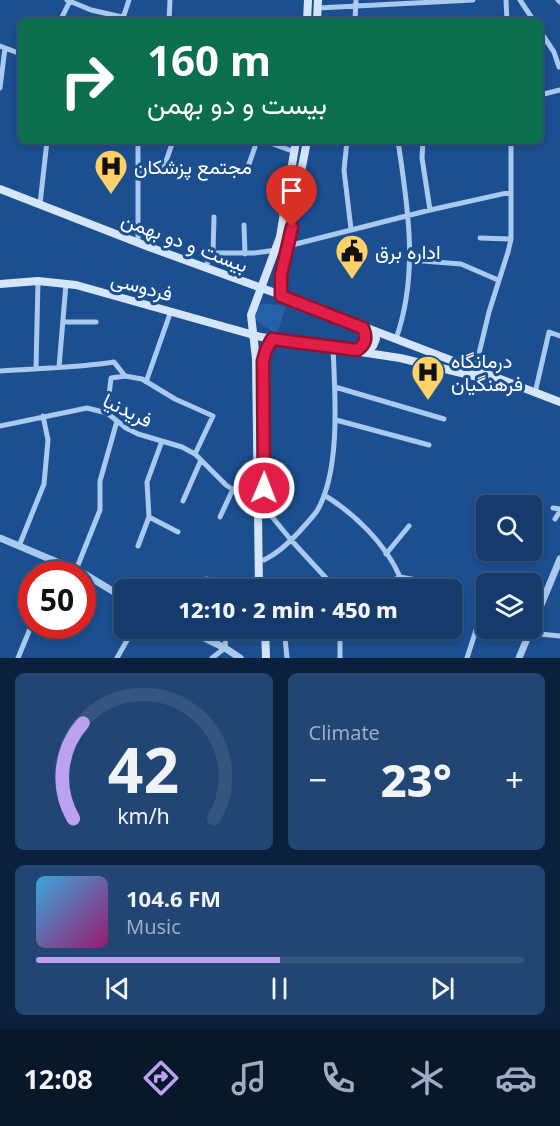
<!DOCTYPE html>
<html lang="en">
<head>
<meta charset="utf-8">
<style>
	:root { --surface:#143b6b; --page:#214673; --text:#f1f3f6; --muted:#9dadc1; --line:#33557e; --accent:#bca0f2 }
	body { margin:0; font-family:"Noto Sans",Vazirmatn,sans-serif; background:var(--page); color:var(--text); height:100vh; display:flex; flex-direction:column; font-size:22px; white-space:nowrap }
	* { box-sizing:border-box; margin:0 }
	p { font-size:20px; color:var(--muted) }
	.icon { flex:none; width:33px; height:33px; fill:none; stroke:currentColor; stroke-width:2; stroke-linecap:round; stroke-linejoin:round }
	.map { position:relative; height:658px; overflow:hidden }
	.details { display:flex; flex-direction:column; gap:15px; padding:15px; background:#0b203b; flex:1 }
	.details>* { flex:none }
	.guide { position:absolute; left:18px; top:18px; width:525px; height:126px; border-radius:9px; box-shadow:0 3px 9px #0003,0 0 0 2px var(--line); background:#0b6e4f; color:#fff; overflow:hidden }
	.tools { position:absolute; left:476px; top:495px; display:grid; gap:12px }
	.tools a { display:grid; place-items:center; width:66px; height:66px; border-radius:9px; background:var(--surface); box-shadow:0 3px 9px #0003,0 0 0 2px var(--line); font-size:30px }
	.speed { position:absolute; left:18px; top:561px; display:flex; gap:12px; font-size:30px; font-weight:700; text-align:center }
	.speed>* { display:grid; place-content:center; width:78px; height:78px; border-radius:50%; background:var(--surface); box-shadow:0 3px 9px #0003,0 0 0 2px var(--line); line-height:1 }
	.speed .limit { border:9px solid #d22; background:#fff; color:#111 }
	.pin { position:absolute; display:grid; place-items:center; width:51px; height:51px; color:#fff; margin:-62px -26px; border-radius:50% 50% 50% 0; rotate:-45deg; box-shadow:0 0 6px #0007 }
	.pin .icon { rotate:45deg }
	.me { position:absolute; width:66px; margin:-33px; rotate:1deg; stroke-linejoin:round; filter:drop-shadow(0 0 4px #0008) }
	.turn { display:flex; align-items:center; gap:21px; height:126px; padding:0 30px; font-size:27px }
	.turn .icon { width:78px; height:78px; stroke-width:2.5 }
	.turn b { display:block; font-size:42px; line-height:51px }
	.big { font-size:45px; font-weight:800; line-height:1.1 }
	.details .widget { flex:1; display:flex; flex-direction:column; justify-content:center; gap:9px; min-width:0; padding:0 21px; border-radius:9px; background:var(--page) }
	.details .dial { align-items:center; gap:0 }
	.dial svg { height:156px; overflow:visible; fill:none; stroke:var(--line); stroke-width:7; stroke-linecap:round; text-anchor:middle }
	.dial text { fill:var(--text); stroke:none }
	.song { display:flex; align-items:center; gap:18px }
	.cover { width:72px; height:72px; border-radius:9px; background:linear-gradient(135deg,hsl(200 70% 55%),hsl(320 70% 35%)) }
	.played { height:6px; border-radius:3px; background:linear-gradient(90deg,var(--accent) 50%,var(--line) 50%) }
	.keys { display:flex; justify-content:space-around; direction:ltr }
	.heat { display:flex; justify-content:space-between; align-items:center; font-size:33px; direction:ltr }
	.details .tiles { flex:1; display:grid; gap:15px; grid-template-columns:1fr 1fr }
	.widget:last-child { grid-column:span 2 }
	.trip { position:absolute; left:114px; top:579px; width:348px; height:60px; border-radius:9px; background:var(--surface); box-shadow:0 3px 9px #0003,0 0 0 2px var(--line); font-weight:800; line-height:60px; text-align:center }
	.tabs { display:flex; height:96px; justify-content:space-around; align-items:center; background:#08182b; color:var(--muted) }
	.tabs .icon { width:42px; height:42px }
	.tabs .active { color:var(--accent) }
	.tabs b { font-size:27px; color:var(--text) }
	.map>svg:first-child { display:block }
	.green { fill:#2461a8 }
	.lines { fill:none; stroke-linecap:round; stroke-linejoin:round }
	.minor { stroke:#a9c9ee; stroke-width:5 }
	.tertiary { stroke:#a9c9ee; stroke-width:7 }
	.secondary { stroke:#d6e6fa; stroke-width:8 }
	.route-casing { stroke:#92132f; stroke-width:15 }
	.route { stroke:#e11d48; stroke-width:10 }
	.labels { text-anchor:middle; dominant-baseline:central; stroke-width:6; stroke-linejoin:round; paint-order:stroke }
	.poi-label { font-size:20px; fill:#fff; stroke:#1b4f8f; text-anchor:start }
	.street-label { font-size:20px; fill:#fff; stroke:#1b4f8f }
</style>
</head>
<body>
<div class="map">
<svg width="560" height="658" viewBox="0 0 560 658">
	<rect width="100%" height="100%" fill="#1b4f8f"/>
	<!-- green -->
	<path class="green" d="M 263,303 L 286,306 L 277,334 L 260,324 L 255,319 L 258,305 Z"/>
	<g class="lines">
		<!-- minor -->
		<path class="minor" d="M 67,0 L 91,10 L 140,21
			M 506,0 L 507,21
			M 520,0 L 534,21
			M 558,0 L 560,2
			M 318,8 L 473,0
			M 123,18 L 129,0
			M 60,21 L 70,1
			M 169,21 L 170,0
			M 355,21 L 356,0
			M 540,31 L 554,52 L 559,67
			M 0,46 L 21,54
			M 0,88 L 5,48
			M 540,95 L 560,90
			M 138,141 L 138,243
			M 265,141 L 295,152
			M 347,141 L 344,170 L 351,229
			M 423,141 L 422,158 L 430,210
			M 249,164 L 257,141
			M 138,170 L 163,170 L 173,141
			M 40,204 L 47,141
			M 244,225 L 245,254
			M 480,238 L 511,239
			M 288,246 L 430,210 L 511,192
			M 213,253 L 214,217
			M 410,260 L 461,264 L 498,280
			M 205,267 L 213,253 L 254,253 L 277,250
			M 63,322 L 96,322
			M 396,339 C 419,273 408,208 398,141
			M 59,367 L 66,284
			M 36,368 L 38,281
			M 475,370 L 489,312 L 508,252 L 511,239 L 511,141
			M 0,371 C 38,368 76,368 114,362 L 125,376 L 142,379 L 175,399 L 213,416 L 195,454
			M 146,382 L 171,311
			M 335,387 L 444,419
			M 535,393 L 549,332 L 560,336
			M 107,413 L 111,378 L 125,376
			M 336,420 L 429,445
			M 0,426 L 87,408 L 107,413 L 126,428 L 138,434 L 182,447 L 195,454 L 226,485 L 258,506
			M 324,495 C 354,513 386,544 400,577
			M 183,501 L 201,460
			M 264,507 L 291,540 L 337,590
			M 553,508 L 560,509
			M 149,517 L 178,532
			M 220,517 L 233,489
			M 555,519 L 560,511
			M 19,546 L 44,484 L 48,440 L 43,416
			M 138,546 L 149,517 L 147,482 L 162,441
			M 386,554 L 409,526
			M 264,560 C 278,553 288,544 299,532 C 305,525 312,518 317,511 C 341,470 335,394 333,348
			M 76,570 L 100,510 L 100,481 L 117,421
			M 52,574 L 57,562
			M 206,579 L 259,588
			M 372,590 L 400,577 L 451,586
			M 284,628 L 287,658
			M 530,633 L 560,636
			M 203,638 L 205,628
			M 18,658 L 32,624
			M 117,658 L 134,628
			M 212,658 L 225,648 L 226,628
			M 340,658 L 340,628
			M 467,658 L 478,624"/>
		<!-- tertiary -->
		<path class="tertiary" d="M 0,538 L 83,573 L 124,598
			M 184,628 L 225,648 L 240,658
			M 519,658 L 560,559"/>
		<!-- secondary -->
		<path class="secondary" d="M 307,21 L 308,0
			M 317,21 L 318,0
			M 0,189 L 149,247 L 281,295 L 560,402
			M 0,284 L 38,281 L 76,285 L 261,337 L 400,358 L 482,378
			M 281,295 L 281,275 L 307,141
			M 357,350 C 366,344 367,338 363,328
			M 367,352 L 373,346 L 376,339 L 371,331
			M 264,492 L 263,361 L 266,350 L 272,339
			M 259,590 L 256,359 L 251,315 L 280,237 L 296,141
			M 265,628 L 266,658"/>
	</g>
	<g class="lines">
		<defs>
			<path id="route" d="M 264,488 L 263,361 L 266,350 L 272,339 L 357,350 C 366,344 367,338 363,328 L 281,296 L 281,275 L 292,227"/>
		</defs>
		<!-- route casing -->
		<use href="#route" class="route-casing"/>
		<!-- route -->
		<use href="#route" class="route"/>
	</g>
	<!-- icons -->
	<defs>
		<symbol id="hospital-pin" viewBox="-11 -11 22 30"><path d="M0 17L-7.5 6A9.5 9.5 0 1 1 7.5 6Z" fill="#ffd166" stroke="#1b4f8f"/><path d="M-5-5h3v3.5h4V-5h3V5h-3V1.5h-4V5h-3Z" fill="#111"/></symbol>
		<symbol id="civic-pin" viewBox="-11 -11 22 30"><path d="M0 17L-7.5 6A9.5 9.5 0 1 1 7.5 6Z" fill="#ffd166" stroke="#1b4f8f"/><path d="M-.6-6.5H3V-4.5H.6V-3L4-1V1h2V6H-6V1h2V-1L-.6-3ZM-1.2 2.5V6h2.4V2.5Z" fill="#111"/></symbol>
	</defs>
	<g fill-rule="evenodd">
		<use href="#hospital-pin" x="92" y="147" width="38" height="52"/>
		<use href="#civic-pin" x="333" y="232" width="38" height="52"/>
		<use href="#hospital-pin" x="409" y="353" width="38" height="52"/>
	</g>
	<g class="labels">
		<!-- poi labels -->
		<g class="poi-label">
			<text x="134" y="166">مجتمع پزشکان</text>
			<text x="375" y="251">اداره برق</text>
			<text x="451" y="360">درمانگاه<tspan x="451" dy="23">فرهنگیان</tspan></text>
		</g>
		<!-- street labels -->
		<g class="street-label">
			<text transform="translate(185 242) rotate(21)">بیست و دو بهمن</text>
			<text transform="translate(142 286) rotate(15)">فردوسی</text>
			<text transform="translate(128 410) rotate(26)">فریدنیا</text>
		</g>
	</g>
</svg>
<div class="tools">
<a><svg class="icon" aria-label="search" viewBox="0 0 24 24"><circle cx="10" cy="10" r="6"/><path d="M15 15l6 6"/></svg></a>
<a><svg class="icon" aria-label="layers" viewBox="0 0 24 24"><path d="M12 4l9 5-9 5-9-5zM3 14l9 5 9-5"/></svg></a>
</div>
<div class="speed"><div class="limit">50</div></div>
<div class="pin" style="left:292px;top:227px;background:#d93025"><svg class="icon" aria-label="arrive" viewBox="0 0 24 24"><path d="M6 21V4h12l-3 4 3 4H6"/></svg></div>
<svg class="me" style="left:264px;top:488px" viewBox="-20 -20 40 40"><circle r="17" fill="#e11d48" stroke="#fff" stroke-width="3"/><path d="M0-11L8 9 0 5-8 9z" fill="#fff"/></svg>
<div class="trip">12:10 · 2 min · 450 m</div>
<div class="guide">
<div class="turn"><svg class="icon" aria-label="right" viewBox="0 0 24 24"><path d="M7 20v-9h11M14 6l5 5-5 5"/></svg><div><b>160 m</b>بیست و دو بهمن</div></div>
</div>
</div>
<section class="details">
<div class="tiles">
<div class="widget dial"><svg viewBox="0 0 100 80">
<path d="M14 69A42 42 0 1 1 86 69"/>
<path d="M14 69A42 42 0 0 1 19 20" stroke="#bca0f2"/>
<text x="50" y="56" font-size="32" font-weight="700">42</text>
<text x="50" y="72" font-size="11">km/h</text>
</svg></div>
<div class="widget"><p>Climate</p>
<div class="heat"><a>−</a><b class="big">23°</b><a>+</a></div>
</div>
<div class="widget">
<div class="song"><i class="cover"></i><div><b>104.6 FM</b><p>Music</p></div></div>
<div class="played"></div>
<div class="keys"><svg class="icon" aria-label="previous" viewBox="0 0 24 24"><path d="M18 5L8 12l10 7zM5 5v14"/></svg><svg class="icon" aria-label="pause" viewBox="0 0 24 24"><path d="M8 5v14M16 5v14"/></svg><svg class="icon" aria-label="next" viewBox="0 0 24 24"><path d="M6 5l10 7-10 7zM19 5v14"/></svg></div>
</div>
</div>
</section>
<nav class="tabs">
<b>12:08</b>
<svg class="icon active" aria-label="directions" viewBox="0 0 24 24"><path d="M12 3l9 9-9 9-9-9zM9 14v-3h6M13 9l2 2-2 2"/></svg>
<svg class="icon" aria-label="music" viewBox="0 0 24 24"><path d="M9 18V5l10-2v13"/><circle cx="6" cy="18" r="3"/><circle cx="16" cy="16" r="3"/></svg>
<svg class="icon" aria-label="phone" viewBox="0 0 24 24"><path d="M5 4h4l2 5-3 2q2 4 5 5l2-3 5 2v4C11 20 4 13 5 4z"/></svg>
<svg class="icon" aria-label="climate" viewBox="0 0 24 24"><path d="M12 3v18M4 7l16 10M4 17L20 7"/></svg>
<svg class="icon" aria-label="car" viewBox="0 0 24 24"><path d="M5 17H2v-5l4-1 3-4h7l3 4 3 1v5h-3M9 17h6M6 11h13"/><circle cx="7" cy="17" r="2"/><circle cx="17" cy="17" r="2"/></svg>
</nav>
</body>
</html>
